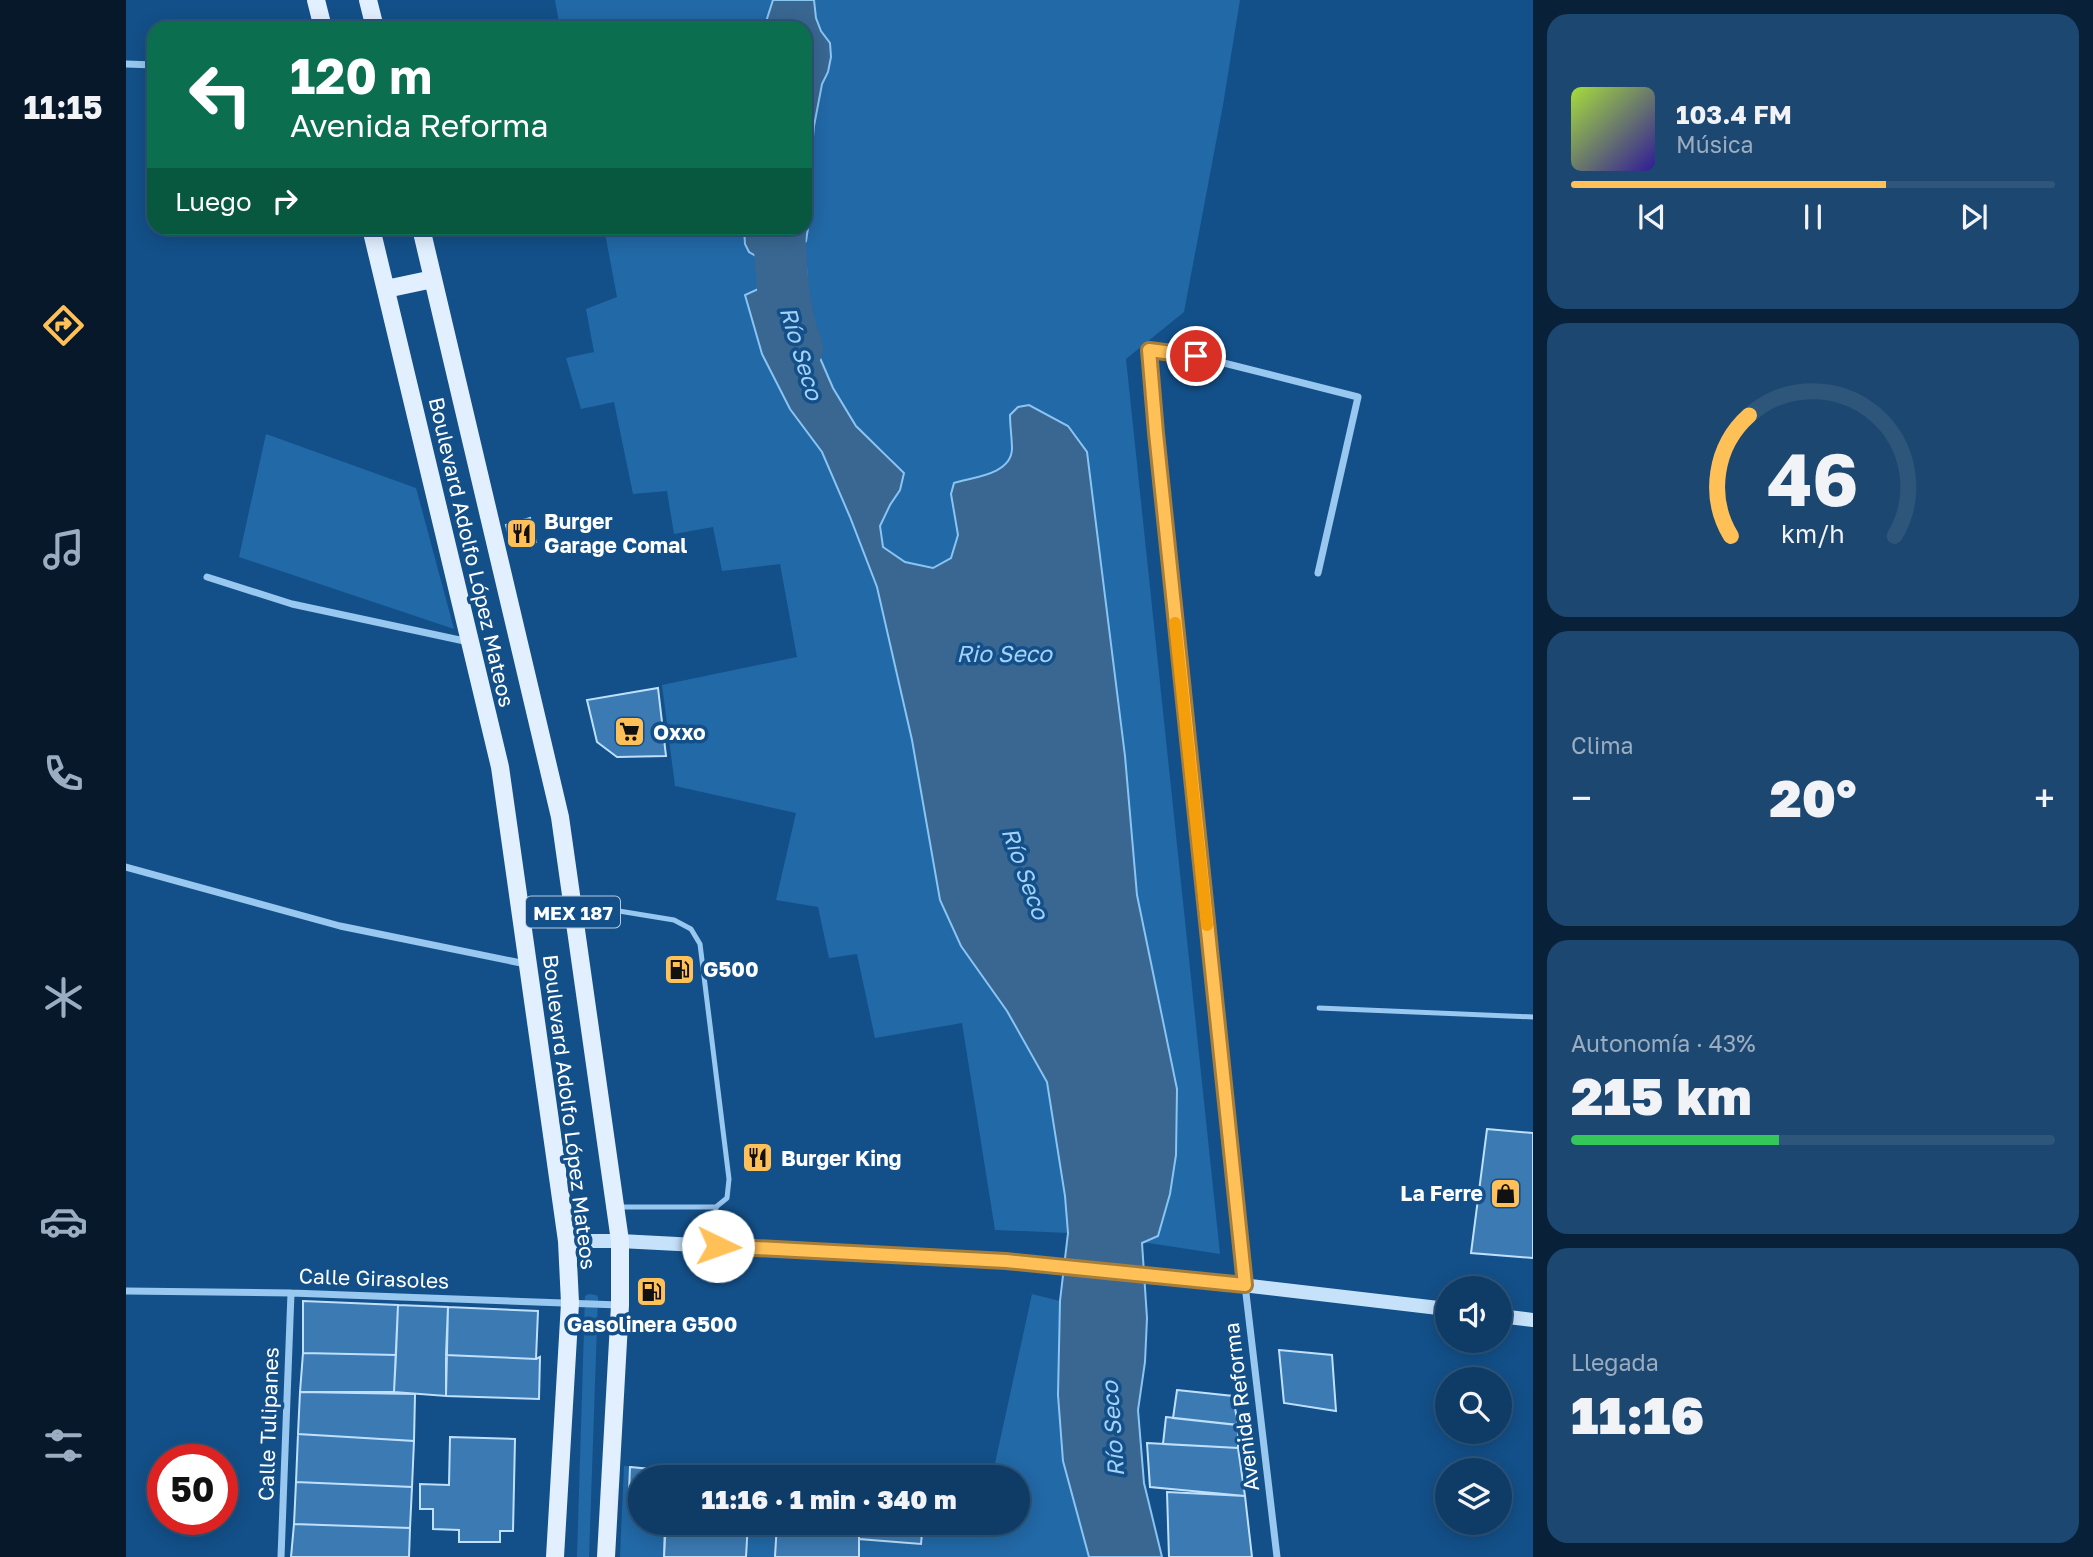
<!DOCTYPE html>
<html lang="es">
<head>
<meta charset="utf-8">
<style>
	:root { --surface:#0e3c67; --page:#1c4770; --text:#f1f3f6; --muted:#9badc0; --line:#2e567b; --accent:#ffc057 }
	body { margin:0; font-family:"Golos Text",sans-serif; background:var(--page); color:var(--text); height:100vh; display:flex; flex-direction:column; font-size:26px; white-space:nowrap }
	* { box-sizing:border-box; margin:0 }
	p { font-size:23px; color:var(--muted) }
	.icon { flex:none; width:38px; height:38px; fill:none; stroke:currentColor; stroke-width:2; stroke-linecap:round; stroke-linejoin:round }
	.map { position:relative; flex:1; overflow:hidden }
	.side { display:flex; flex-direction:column; gap:14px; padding:14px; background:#082139; width:560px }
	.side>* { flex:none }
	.banner { position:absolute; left:21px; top:21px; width:665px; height:214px; border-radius:21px; box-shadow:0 4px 18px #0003,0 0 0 2px var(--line); background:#0b6e4f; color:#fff; overflow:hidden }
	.controls { position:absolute; left:1309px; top:1276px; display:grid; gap:14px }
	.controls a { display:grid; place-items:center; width:77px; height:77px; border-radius:50%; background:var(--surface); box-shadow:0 4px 18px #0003,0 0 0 2px var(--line); font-size:35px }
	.speed { position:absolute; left:21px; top:1444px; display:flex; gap:14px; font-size:35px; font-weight:700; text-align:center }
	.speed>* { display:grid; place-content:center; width:91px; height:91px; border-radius:50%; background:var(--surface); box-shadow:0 4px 18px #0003,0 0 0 2px var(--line); line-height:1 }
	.speed .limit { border:10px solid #d22; background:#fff; color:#111 }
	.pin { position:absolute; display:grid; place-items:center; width:60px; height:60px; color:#fff; margin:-30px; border:4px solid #fff; border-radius:50%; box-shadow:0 2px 7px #0007 }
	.me { position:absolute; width:77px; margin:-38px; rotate:93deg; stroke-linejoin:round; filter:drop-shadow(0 0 5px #0008) }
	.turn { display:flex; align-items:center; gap:24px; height:147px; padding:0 28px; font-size:32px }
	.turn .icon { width:91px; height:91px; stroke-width:2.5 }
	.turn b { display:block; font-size:49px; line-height:60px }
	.then { display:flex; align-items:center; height:66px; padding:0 28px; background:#0003; gap:14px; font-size:26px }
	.big { font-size:52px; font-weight:800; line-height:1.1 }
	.side .card { flex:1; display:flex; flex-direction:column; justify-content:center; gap:10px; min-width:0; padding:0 24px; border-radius:21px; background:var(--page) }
	.side .dial { align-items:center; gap:0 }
	.dial svg { height:182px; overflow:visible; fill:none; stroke:var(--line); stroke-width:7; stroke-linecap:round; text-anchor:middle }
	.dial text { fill:var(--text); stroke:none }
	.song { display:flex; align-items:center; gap:21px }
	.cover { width:84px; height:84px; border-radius:10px; background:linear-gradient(135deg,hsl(80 70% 55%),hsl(250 70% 35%)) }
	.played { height:7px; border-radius:4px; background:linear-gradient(90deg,var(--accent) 65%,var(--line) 65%) }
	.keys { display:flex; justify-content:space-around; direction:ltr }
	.heat { display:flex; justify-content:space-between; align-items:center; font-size:38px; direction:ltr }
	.charge { height:10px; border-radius:5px; background:linear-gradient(90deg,#34c759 43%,var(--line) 0) }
	.trip { position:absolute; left:502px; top:1465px; width:402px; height:70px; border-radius:35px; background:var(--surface); box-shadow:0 4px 18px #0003,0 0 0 2px var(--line); font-weight:800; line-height:70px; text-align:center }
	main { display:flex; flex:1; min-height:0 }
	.tabs { display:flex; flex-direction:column; width:126px; justify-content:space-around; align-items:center; background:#061829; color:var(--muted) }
	.tabs .icon { width:49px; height:49px }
	.tabs .on { color:var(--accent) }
	.tabs b { font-size:32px; color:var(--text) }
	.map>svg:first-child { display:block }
	.green { fill:#2269a7 }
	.water { fill:#396791; stroke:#8ac4f3; stroke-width:2 }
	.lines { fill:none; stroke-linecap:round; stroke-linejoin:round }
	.river { stroke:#396791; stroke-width:52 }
	.building { fill:#3b7ab2; stroke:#bfe0fc; stroke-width:2 }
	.service { stroke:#98c7f0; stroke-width:5 }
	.minor { stroke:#98c7f0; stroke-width:7 }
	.secondary { stroke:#c6e2fb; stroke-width:14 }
	.primary { stroke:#e1efff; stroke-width:18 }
	.route-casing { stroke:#a67d39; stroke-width:18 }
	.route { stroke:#ffc057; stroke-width:12 }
	.slow { stroke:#f59e0b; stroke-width:12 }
	.labels { text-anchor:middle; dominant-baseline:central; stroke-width:7; stroke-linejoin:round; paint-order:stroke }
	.shield { fill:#135089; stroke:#b8cadc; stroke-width:2 }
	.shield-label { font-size:19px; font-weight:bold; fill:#fff }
	.poi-label { font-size:21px; font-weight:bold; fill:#fff; stroke:#135089; text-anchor:start }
	.street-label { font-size:21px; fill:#fff; stroke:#135089 }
	.water-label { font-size:23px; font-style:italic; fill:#a4d1f7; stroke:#135089 }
</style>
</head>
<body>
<main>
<nav class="tabs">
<b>11:15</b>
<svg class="icon on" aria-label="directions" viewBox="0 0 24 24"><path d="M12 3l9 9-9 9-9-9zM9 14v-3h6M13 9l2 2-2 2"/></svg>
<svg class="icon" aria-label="music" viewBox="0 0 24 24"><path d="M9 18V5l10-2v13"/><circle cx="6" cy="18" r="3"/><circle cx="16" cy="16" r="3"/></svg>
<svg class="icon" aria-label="phone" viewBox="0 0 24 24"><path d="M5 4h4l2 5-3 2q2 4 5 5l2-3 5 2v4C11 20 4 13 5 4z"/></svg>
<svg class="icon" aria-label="climate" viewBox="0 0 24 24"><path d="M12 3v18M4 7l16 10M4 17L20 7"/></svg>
<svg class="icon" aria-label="car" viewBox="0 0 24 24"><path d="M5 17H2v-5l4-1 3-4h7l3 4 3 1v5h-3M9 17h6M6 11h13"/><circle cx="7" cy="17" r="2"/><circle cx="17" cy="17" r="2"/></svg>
<svg class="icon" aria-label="filters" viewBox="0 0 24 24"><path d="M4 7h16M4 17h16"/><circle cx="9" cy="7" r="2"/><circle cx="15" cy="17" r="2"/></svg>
</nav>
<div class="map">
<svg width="1407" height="1557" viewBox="0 0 1407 1557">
	<rect width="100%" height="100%" fill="#135089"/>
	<!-- green -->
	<path class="green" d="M 429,0 L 1114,0 L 1097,105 L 1058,312 L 1000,359 L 1094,1254 L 1016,1242 L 1051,1089 L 1011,895 L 999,756 L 961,452 L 884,430 C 885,437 888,447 886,453 C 879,476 846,477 828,483 L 825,494 L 832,535 L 825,558 L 807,568 L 778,562 L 757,547 L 754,526 L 764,505 L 774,490 L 766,459 L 730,426 L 707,388 L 684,335 L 680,268 L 619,296 L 636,354 L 664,409 L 696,452 L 724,517 L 751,587 L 786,740 L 814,900 L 835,946 L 881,1011 L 921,1082 L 939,1196 L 942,1233 L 869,1230 L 836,1023 L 749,1038 L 731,954 L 703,958 L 692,907 L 650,900 L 670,813 L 549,786 L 536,685 L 671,657 L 654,564 L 596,571 L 587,527 L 548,534 L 541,491 L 507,494 L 488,402 L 455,409 L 440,358 L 468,352 L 460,309 L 491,297 L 478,228 L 679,228 L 679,28 L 434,28 Z
		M 140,434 L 290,488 L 328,629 L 113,557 Z
		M 463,1294 L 470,1295 L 472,1297 L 463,1557 L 451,1557 L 459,1296 Z
		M 906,1294 L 934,1301 L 932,1395 L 937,1461 L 963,1557 L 494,1557 L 498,1466 L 678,1477 L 514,1477 L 514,1522 L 892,1522 L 892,1477 L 866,1477 Z"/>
	<!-- water -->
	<path class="water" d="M 647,0 L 688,0 L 690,18 L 695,31 L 704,43 L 705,57 L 702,72 L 696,84 L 688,126 L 685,158 L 685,209 L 680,241 L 674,247 L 638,256 L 630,256 L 623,252 L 619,244 L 618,228 L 679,228 L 679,28 L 638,28 Z
		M 680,267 L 684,335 L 707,388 L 730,426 L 778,473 L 774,490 L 764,505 L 754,526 L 757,547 L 779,562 L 807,568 L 825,558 L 832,535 L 825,494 L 828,483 C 846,477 885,475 886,449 C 886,438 884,427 884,415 L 892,407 L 903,405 L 942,426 L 961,452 L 999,756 L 1011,895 L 1051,1089 L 1050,1155 L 1044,1194 L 1032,1236 L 1016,1243 L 1021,1318 L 1019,1362 L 1012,1410 L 1018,1483 L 1036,1557 L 963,1557 L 937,1461 L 932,1395 L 934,1301 L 942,1233 L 939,1196 L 921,1082 L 881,1011 L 835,946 L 814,900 L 786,740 L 751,587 L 724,517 L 696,452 L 664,409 L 636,354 L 619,295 Z"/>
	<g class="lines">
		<!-- river -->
		<path class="river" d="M 653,228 C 655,268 656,310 671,348"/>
	</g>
	<!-- building -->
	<path class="building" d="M 404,518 L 410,542 L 395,547 L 393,541 L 385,544 L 380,525 Z
		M 532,688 L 540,756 L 491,757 L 471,742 L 461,700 Z
		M 1361,1129 L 1407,1133 L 1407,1258 L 1345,1253 Z
		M 177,1301 L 272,1305 L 270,1355 L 177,1353 Z
		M 272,1305 L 322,1307 L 320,1396 L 268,1392 Z
		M 322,1307 L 412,1311 L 410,1359 L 320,1355 Z
		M 1153,1350 L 1206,1355 L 1210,1411 L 1158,1403 Z
		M 177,1353 L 270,1355 L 268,1392 L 174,1392 Z
		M 320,1355 L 410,1359 L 414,1357 L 413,1399 L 320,1396 Z
		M 1051,1390 L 1107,1396 L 1112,1425 L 1047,1418 Z
		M 174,1392 L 289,1394 L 288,1441 L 172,1434 Z
		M 1040,1417 L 1112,1425 L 1112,1448 L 1037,1444 Z
		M 172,1434 L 288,1441 L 286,1487 L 170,1482 Z
		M 324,1437 L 389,1439 L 387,1531 L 374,1531 L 374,1542 L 333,1542 L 333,1530 L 307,1529 L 307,1509 L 294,1509 L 294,1484 L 323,1485 Z
		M 1021,1443 L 1112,1448 L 1119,1496 L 1024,1487 Z
		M 504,1467 L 536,1470 L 535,1477 L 514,1477 L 514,1492 L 503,1491 Z
		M 170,1482 L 286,1487 L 284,1528 L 168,1524 Z
		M 1041,1492 L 1119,1496 L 1126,1557 L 1043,1557 Z
		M 539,1522 L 622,1522 L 620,1557 L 538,1557 Z
		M 540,1522 L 622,1522 L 620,1557 L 538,1557 Z
		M 784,1522 L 797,1522 L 795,1544 L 733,1539 L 733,1526 L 784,1529 Z
		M 651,1523 L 733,1526 L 733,1557 L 649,1557 Z
		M 168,1524 L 284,1528 L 283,1557 L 165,1557 Z"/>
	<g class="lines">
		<!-- service -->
		<path class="service" d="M 450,904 L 548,920 L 565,929 L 574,944 L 603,1179 L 601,1198 L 590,1207 L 492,1207
			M 1193,1008 L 1407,1017
			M 590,1207 L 592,1246"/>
		<!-- minor -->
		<path class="minor" d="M 0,64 L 28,65
			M 81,577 L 166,604 L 343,642
			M 0,867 L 214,926 L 400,964
			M 0,1291 L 165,1293 L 493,1305
			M 155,1557 L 165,1293
			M 1151,1557 L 1119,1285 L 1024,381 L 1023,350 L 1070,356 L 1232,397 L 1192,573"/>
		<!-- secondary -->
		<path class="secondary" d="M 441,1241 L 494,1241 L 880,1261 L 1099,1283 L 1321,1309
			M 1374,1316 L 1407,1320"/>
		<!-- primary -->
		<path class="primary" d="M 190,0 L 197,28
			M 242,0 L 249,28
			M 245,228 L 374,767 L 441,1241 L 444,1303 L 429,1557
			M 295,228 L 434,817 L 494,1241 L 494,1305 L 480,1557
			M 260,289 L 307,279"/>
	</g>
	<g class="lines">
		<defs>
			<path id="route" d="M 592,1246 L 880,1261 L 1119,1285 L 1030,433 L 1023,350 L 1070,356"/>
		</defs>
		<!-- route casing -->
		<use href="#route" class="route-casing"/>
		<!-- route -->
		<use href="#route" class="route"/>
		<!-- slow -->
		<path class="slow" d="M 1049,623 L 1081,925"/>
	</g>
	<!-- icons -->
	<defs>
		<symbol id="restaurant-square" viewBox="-11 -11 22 22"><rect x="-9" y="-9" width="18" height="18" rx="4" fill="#ffc057" stroke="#135089"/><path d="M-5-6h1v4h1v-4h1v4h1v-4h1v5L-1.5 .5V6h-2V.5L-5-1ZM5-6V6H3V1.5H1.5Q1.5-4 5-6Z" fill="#111"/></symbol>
		<symbol id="supermarket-square" viewBox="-11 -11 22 22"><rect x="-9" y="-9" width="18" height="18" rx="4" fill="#ffc057" stroke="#135089"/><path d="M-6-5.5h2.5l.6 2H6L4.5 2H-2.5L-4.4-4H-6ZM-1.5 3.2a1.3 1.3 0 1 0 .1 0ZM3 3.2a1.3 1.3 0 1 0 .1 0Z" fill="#111"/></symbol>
		<symbol id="fuel-square" viewBox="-11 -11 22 22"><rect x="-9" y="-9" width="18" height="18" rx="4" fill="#ffc057" stroke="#135089"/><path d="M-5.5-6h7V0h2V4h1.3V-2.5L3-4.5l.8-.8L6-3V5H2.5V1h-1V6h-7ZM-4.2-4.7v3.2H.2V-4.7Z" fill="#111"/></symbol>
		<symbol id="shop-square" viewBox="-11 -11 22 22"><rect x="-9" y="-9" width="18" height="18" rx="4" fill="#ffc057" stroke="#135089"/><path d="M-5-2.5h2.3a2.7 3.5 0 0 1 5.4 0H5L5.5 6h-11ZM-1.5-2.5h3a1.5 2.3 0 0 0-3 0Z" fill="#111"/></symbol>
	</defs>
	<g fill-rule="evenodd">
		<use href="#restaurant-square" x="378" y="516" width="35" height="35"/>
		<use href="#supermarket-square" x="486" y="714" width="35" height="35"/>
		<use href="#fuel-square" x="536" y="952" width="35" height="35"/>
		<use href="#restaurant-square" x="614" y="1140" width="35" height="35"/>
		<use href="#shop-square" x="1362" y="1176" width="35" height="35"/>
		<use href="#fuel-square" x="508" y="1274" width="35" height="35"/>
	</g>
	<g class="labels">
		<!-- shield labels -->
		<rect class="shield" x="400" y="896.5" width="94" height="31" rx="5"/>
		<g class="shield-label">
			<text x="447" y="912">MEX 187</text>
		</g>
		<!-- poi labels -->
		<g class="poi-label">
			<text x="418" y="521">Burger<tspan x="418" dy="24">Garage Comal</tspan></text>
			<text x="527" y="732">Oxxo</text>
			<text x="577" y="969">G500</text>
			<text x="655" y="1158">Burger King</text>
			<text x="1357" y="1193" text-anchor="end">La Ferre</text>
			<text x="526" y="1324" text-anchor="middle">Gasolinera G500</text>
		</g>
		<!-- street labels -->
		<g class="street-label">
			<text transform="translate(346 552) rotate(77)">Boulevard Adolfo López Mateos</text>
			<text transform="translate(444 1112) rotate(83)">Boulevard Adolfo López Mateos</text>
			<text transform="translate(248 1278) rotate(2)">Calle Girasoles</text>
			<text transform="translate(1115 1407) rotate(-97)">Avenida Reforma</text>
			<text transform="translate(142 1424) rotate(-88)">Calle Tulipanes</text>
		</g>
		<!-- water labels -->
		<g class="water-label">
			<text transform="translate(676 353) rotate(73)">Río Seco</text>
			<text x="878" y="653">Rio Seco</text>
			<text transform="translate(900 873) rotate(70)">Río Seco</text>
			<text transform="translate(986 1429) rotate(-94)">Río Seco</text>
		</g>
	</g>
</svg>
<div class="controls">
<a><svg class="icon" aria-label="sound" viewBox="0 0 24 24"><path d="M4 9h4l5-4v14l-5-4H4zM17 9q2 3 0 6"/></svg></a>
<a><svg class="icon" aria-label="search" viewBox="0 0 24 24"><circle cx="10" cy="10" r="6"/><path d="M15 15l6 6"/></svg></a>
<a><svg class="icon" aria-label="layers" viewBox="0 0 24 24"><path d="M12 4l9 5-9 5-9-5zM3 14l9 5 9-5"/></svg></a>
</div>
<div class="speed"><div class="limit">50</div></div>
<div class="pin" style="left:1070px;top:356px;background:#d93025"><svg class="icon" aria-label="arrive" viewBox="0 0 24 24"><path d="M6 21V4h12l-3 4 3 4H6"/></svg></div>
<svg class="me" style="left:592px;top:1246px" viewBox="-20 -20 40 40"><circle r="19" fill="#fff"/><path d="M0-13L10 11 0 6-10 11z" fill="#ffc057"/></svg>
<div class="trip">11:16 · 1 min · 340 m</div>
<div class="banner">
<div class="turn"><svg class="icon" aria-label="left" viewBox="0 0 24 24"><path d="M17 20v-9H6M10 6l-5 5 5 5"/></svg><div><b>120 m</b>Avenida Reforma</div></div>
<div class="then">Luego<svg class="icon" aria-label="right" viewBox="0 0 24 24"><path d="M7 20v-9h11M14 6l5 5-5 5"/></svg></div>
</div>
</div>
<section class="side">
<div class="card">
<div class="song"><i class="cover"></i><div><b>103.4 FM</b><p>Música</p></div></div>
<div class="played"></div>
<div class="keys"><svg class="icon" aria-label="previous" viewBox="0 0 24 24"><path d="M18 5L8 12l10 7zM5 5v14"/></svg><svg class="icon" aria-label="pause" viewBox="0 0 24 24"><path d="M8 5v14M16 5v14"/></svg><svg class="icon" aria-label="next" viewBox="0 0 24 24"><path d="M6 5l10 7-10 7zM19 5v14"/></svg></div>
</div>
<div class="card dial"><svg viewBox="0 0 100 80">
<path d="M14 69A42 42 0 1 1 86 69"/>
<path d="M14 69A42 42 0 0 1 22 16" stroke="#ffc057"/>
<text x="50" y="56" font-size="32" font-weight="700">46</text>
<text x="50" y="72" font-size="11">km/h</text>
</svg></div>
<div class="card"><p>Clima</p>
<div class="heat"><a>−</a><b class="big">20°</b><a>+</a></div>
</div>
<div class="card"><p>Autonomía · 43%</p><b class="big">215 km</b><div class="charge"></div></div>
<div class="card"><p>Llegada</p><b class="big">11:16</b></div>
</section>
</main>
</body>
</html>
